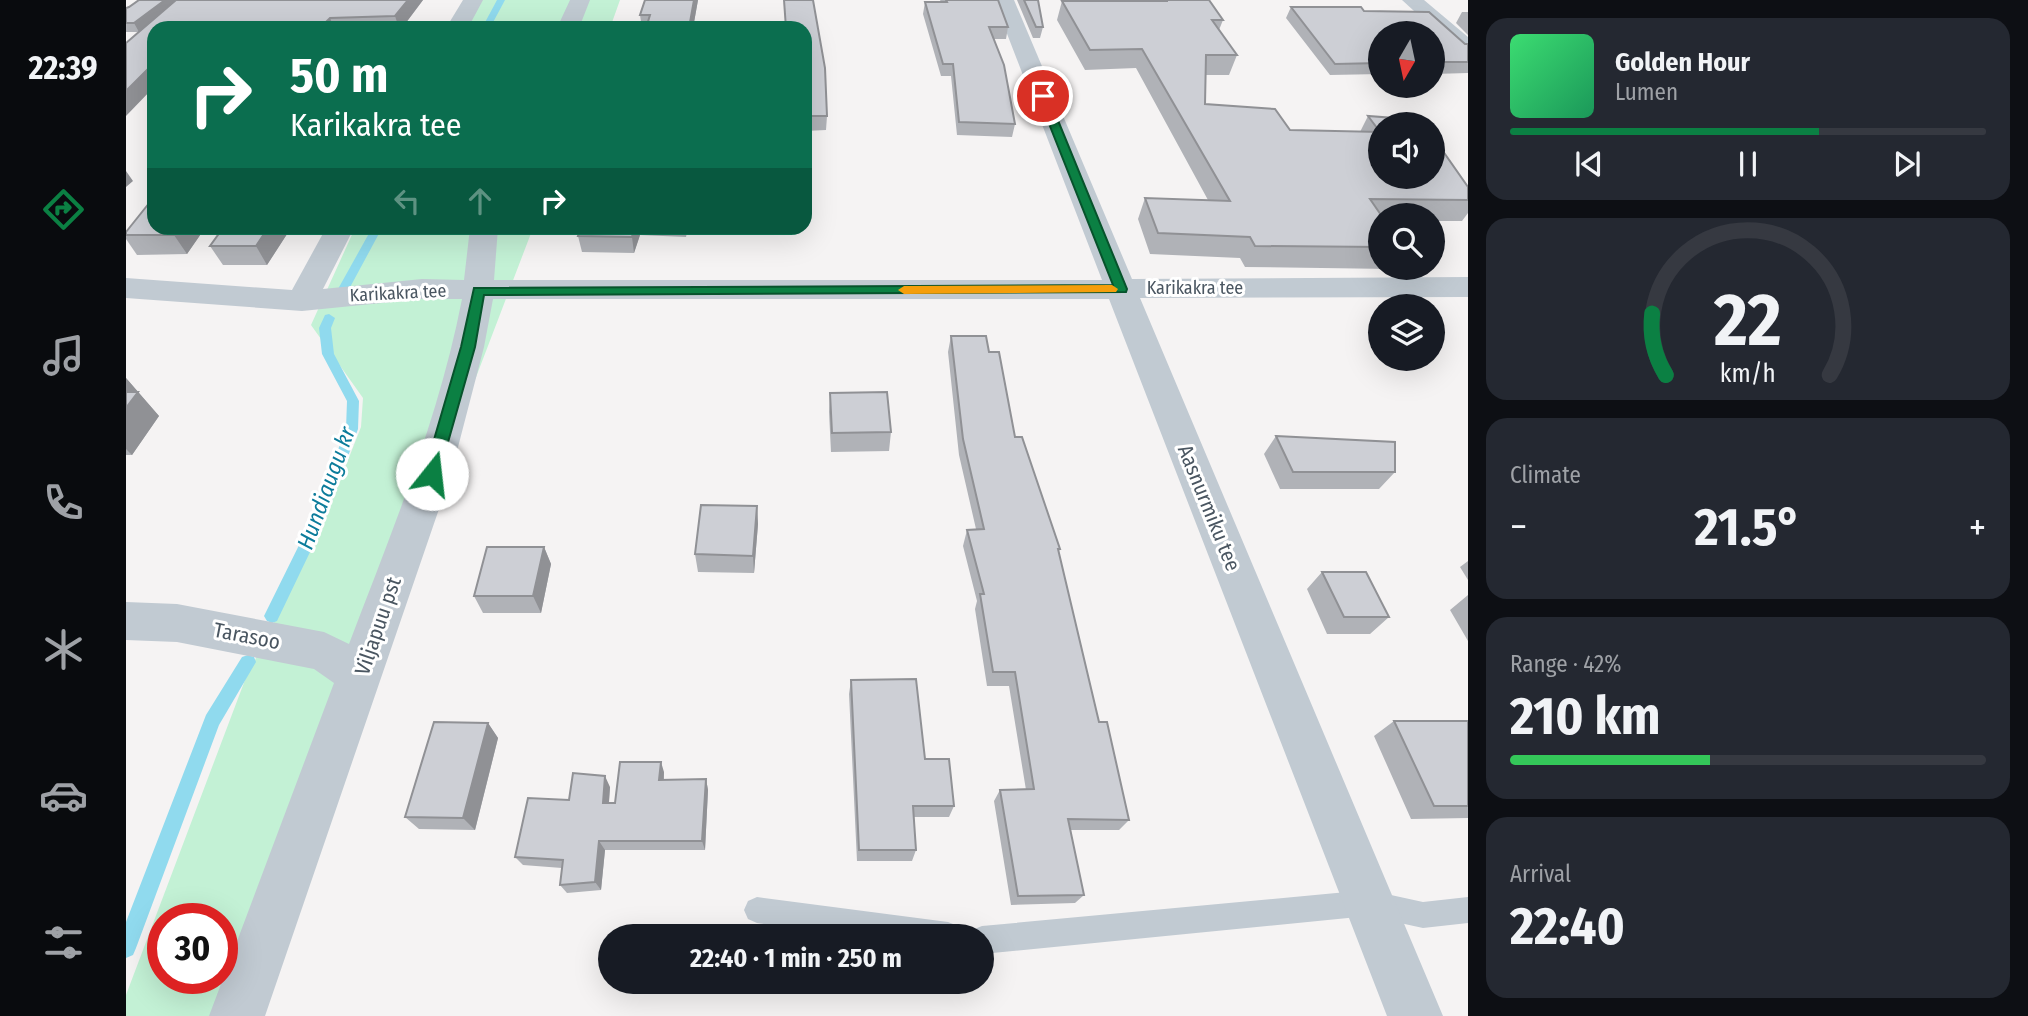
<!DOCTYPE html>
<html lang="en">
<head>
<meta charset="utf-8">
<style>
	:root { --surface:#171b24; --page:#242831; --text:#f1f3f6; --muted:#9ea1a6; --line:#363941; --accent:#0b8043 }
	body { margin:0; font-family:"Fira Sans Condensed",sans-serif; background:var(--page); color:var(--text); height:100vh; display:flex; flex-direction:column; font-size:26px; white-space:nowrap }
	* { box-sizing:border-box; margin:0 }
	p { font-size:23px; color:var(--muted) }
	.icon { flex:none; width:38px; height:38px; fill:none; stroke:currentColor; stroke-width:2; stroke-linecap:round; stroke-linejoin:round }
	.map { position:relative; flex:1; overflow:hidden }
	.panel { display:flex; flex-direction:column; gap:18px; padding:18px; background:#0d0f14; width:560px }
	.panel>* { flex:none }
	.top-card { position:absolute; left:21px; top:21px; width:665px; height:214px; border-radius:21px; box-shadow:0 7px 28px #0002; background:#0b6e4f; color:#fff; overflow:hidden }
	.needle { width:46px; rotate:189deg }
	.tools { position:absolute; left:1242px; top:21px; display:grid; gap:14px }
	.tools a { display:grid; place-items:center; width:77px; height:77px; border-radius:50%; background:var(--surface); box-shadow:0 7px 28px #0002; font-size:35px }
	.speed { position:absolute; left:21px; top:903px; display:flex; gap:14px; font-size:35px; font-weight:700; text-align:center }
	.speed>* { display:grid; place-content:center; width:91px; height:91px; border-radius:50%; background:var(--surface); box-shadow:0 7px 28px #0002; line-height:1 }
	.speed .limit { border:10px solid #d22; background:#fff; color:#111 }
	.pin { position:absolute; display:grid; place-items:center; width:60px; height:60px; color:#fff; margin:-30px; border:4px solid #fff; border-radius:50%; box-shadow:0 2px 7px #0007 }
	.me { position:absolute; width:77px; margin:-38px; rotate:16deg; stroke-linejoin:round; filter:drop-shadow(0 0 5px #0008) }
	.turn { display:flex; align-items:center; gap:24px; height:147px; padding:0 28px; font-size:32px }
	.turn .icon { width:91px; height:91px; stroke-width:2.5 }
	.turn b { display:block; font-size:49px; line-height:60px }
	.lanes { display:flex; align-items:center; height:66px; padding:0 28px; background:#0003; justify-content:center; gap:35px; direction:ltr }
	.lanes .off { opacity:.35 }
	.big { font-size:52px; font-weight:700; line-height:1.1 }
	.panel .widget { flex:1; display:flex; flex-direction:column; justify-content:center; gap:10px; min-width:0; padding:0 24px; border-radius:21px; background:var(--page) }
	.panel .dial { align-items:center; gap:0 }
	.dial svg { height:182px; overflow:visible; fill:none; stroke:var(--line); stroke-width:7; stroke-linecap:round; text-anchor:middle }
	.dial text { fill:var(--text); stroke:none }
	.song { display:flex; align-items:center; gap:21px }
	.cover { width:84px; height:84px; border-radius:10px; background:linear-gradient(135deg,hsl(140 70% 55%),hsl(150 70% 35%)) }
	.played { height:7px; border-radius:4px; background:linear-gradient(90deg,var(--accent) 65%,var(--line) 65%) }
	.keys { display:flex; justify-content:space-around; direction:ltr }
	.heat { display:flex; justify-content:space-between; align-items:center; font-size:38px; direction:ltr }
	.charge { height:10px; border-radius:5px; background:linear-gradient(90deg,#34c759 42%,var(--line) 0) }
	.trip { position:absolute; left:472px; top:924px; width:396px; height:70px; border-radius:35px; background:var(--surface); box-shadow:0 7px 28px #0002; font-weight:700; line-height:70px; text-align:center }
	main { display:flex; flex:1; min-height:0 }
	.tab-bar { display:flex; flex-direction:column; width:126px; justify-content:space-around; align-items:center; background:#090b0e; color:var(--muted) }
	.tab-bar .icon { width:49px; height:49px }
	.tab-bar .selected { color:var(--accent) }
	.tab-bar b { font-size:32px; color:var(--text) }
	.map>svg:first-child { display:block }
	.green { fill:#c3f1d5; fill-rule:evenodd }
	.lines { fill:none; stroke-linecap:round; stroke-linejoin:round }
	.stream { fill:#90daee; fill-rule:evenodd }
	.service { fill:#c1cad2; fill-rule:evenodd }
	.minor { fill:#c1cad2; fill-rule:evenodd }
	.wall { fill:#b0b2b7 }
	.shaded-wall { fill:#909195 }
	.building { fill:#cdcfd5; stroke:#909195; stroke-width:2 }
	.route { fill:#0b8043; stroke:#07532c; stroke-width:2 }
	.slow { fill:#f59e0b }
	.labels { text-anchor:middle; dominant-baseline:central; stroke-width:6; stroke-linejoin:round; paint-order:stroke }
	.far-street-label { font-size:18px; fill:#4a5661; stroke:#fff }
	.street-label { font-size:21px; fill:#4a5661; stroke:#fff }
	.water-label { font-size:23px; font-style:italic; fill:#0c7c9b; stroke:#fff }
</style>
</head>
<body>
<main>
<nav class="tab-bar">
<b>22:39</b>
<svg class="icon selected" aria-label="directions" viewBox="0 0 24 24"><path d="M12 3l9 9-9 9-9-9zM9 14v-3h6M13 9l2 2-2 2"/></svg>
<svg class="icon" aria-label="music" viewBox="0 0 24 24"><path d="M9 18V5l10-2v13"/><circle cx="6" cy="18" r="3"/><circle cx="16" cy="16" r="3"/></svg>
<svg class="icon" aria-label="phone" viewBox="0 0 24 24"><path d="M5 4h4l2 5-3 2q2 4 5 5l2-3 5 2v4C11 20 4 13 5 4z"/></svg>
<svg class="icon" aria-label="climate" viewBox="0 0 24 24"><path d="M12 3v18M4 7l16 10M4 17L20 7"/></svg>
<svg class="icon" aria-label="car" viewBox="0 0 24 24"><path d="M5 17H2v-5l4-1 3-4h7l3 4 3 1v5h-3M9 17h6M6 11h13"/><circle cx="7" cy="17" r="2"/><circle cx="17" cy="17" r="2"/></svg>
<svg class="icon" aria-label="filters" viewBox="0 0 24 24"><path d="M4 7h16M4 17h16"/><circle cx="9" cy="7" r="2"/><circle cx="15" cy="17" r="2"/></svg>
</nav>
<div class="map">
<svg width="1342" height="1016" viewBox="0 0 1342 1016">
	<rect width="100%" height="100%" fill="#f5f3f3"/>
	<!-- green -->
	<path class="green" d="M 353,0 L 494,0 L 484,28 L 336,28 Z
		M 229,228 L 407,228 L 106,1016 L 0,1016 L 0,995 L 119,680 L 196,526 L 235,427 L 237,398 L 185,325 ZM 37,919 L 96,919 L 96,978 L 37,978 Z"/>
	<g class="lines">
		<!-- stream -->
		<path class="stream" d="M 371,0 L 379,0 L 364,28 L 356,28 Z
			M 246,228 L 256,228 L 222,291 L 214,291 L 212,289 Z
			M 203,314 L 209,318 L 205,328 L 208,354 L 233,401 L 232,429 L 196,527 L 151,621 L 146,623 L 141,621 L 138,616 L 182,527 L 220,429 L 221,401 L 196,354 L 193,328 L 199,315 Z
			M 122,655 L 128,657 L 130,662 L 93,725 L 10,948 L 7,955 L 0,958 L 0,922 L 80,715 L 116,657 Z"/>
		<!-- service -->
		<path class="service" d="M 1242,890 L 1297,902 L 1342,897 L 1342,923 L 1297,928 L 1242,916 L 856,954 L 856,936 L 844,936 L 846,930 L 856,926 Z
			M 631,897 L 822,922 L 832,926 L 836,936 L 726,936 L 631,923 L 622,919 L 618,910 L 622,901 Z"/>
		<!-- minor -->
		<path class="minor" d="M 337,0 L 357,0 L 342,28 L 320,28 Z
			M 444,0 L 464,0 L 453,28 L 431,28 Z
			M 868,0 L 888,0 L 1006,279 L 1342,277 L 1342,297 L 1014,298 L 1317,1016 L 1261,1016 L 983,299 L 367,299 L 358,347 L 325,474 L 139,1016 L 83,1016 L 208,683 L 188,669 L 51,642 L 0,640 L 0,602 L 51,604 L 198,632 L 223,644 C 266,531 313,418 336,299 L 296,299 L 176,311 L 0,298 L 0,278 L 166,290 L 200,228 L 228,228 L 197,289 L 296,279 L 338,280 L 344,228 L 372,228 L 368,280 L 976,280 Z
			M 1276,0 L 1298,0 L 1342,37 L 1342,55 L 1334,53 Z"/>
	</g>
	<!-- wall -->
	<path class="wall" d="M 13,0 L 297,0 L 276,28 L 28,28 L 13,32 L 0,32 L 0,8 L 3,7 Z
		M 519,0 L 572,0 L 567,28 L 516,28 L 514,15 Z
		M 814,0 L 872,0 L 882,27 L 880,39 L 868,39 L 889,124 L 886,137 L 831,135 L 825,76 L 815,76 L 797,14 L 799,2 L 815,2 Z
		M 891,0 L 912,0 L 917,27 L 914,38 L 907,38 Z
		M 1027,0 L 1083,0 L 1097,20 L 1093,30 L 1111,55 L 1103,75 L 1080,75 L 1079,104 L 1164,130 L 1234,132 L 1242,116 L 1342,187 L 1342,213 L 1336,221 L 1307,221 L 1307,215 L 1255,215 L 1255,268 L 1265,268 L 1265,269 L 1119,267 L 1114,258 L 1024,254 L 1012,219 L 1019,198 L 1082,200 L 1010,68 L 959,70 L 931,20 L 936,1 L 1027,1 Z
		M 1165,7 L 1235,7 L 1238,11 L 1303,12 L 1339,44 L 1342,44 L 1342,73 L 1307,74 L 1307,33 L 1255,33 L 1255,74 L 1204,75 L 1160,18 Z
		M 1336,12 L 1342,12 L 1342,35 L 1330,23 Z
		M 679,28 L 701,116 L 700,130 L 679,131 Z
		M 28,228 L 79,228 L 61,254 L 11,255 L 0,239 L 0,232 Z
		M 97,228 L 161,228 L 163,231 L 141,265 L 97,265 L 84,246 Z
		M 455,228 L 562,228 L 560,237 L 514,235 L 508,253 L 456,252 L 452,236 Z
		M 825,336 L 863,352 L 889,437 L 934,549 L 932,553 L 973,722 L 1003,820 L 993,830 L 944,830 L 958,895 L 949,903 L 885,905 L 868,801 L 874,790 L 900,790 L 883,686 L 861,686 L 849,609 L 851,601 L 837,546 L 841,530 L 850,529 L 833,455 L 822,352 Z
		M 0,378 L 33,416 L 6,455 L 0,455 Z
		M 704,393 L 765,432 L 763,451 L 705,452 L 703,412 Z
		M 1150,436 L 1269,472 L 1253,489 L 1154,489 L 1138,454 Z
		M 631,506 L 632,524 L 628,573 L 572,572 L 569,554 Z
		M 418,547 L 425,564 L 415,613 L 357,613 L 348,596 Z
		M 1342,561 L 1342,580 L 1334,567 Z
		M 1196,572 L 1263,617 L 1244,634 L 1201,634 L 1181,589 Z
		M 1342,595 L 1342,641 L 1324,610 Z
		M 725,680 L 799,759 L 828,806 L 823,817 L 788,817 L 790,850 L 786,861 L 731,861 L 723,694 Z
		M 1268,721 L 1342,721 L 1342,818 L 1285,819 L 1248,736 Z
		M 362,723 L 372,738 L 349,830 L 293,829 L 279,817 Z
		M 538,772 L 538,780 L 580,779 L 582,790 L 579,850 L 479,850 L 475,890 L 441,893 L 434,885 L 436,868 L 397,865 L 389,857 L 443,800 L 484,787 L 483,803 L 489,803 Z"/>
	<!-- shaded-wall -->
	<path class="shaded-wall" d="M 39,0 L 55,0 L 13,32 L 8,23 Z
		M 282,0 L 297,0 L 276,28 L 273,28 L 269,16 Z
		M 568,0 L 572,0 L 567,28 L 563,28 Z
		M 204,18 L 208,28 L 194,28 Z
		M 28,63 L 28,87 L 0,116 L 0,91 Z
		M 0,171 L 7,181 L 0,187 Z
		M 53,228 L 79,228 L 61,254 L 48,235 Z
		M 142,228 L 161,228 L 163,231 L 141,265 L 130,246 Z
		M 508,228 L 512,228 L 514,235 L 508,253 L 506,237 Z
		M 0,378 L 33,416 L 6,455 L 0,449 Z
		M 631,506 L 632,524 L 628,573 L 627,556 Z
		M 418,547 L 425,564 L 415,613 L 407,596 Z
		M 362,723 L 372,738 L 349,830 L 337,818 Z
		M 535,762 L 538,772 L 537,790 L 533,780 Z
		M 479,776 L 484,787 L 482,813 L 477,803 Z
		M 580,779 L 582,790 L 579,850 L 576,841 Z
		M 473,841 L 479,850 L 475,890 L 469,882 Z"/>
	<!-- building -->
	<path class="building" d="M 13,0 L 39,0 L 8,23 L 0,23 L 0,8 L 3,7 Z
		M 50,0 L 282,0 L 269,16 L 204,18 L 194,28 L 28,28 L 28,63 L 0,91 L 0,43 Z
		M 519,0 L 568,0 L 563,28 L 520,28 L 524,15 L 514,15 Z
		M 658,0 L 687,0 L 699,68 L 701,116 L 679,116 L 679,28 L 660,28 Z
		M 820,0 L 872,0 L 882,27 L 863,27 L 878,65 L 889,124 L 833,122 L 827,64 L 817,64 L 799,2 L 821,2 Z
		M 898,0 L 912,0 L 917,27 L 910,27 Z
		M 1041,0 L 1083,0 L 1097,20 L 1086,20 L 1111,55 L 1080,55 L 1079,104 L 1149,109 L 1164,130 L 1254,132 L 1242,116 L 1295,120 L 1298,124 L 1255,124 L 1255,177 L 1307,177 L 1307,137 L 1342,187 L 1342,200 L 1244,199 L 1255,215 L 1255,247 L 1129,246 L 1124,237 L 1032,233 L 1019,198 L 1104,201 L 1016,49 L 964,50 L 936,1 L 1041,1 Z
		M 1165,7 L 1235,7 L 1238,11 L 1303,12 L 1339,44 L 1342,44 L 1342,62 L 1307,62 L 1307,33 L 1255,33 L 1255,63 L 1209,64 Z
		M 28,197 L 28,228 L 53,228 L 48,235 L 0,235 L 0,232 Z
		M 97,228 L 142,228 L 130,246 L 84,246 Z
		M 455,228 L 508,228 L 506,237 L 452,236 Z
		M 825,336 L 860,336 L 863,352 L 873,352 L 889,437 L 896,437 L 934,549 L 932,549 L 973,722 L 981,722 L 1003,820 L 942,819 L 958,895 L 892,896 L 874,790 L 908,789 L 889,672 L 867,672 L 854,594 L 858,594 L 841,530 L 858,529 L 837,439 Z
		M 0,392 L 12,392 L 0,408 Z
		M 761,392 L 765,432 L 706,433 L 704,393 Z
		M 1150,436 L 1269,442 L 1269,472 L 1167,472 Z
		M 575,505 L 631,506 L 627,556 L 569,554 Z
		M 361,547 L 418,547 L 407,596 L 348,596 Z
		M 1196,572 L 1240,572 L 1263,617 L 1218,617 Z
		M 790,679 L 799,759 L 823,759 L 828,806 L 787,806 L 790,850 L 733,850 L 725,680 Z
		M 1268,721 L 1342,721 L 1342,806 L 1308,806 Z
		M 308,722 L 362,723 L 337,818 L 279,817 Z
		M 494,762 L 535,762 L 533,780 L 580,779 L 576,841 L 473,841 L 469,882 L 434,885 L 437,860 L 389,857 L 402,798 L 443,800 L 447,773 L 479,776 L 477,803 L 489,803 Z"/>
	<!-- route -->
	<path class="route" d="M 917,93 L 922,96 L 1001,289 L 1000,292 L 358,295 L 349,347 L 313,474 L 306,479 L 300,478 L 298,474 L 335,347 L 348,288 L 987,285 L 912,96 Z"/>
	<!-- slow -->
	<path class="slow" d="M 986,285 L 992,289 L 990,292 L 778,294 L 772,290 L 778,286 Z"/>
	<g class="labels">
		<!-- far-street labels -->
		<g class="far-street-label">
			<text x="1069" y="288">Karikakra tee</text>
			<text transform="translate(272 293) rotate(-3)">Karikakra tee</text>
		</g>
		<!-- street labels -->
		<g class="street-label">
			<text transform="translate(1083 508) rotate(68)">Aasnurmiku tee</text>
			<text transform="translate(252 626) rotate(-71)">Viljapuu pst</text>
			<text transform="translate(121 636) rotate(11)">Tarasoo</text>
		</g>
		<!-- water labels -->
		<g class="water-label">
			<text transform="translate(200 488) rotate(-70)">Hundiaugu kr</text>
		</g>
	</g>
</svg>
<div class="tools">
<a><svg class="needle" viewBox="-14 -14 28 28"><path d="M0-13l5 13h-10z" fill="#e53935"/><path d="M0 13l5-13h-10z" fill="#9ea1a6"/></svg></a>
<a><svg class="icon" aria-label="sound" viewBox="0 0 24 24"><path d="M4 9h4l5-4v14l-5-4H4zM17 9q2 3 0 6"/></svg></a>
<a><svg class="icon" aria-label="search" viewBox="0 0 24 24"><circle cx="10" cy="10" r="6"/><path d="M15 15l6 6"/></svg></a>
<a><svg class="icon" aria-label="layers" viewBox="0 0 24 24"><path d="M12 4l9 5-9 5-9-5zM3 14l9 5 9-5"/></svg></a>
</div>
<div class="speed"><div class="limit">30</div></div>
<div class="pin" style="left:917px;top:96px;background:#d93025"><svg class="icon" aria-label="arrive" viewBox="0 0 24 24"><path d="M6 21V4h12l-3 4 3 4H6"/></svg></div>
<svg class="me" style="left:306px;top:474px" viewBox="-20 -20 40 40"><circle r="19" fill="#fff"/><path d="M0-13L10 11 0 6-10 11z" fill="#0b8043"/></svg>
<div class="trip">22:40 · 1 min · 250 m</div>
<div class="top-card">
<div class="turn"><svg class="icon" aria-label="right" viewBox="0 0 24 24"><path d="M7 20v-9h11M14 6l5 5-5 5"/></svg><div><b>50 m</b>Karikakra tee</div></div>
<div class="lanes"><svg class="icon off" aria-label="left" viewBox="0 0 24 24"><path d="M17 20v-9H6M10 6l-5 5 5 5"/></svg><svg class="icon off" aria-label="ahead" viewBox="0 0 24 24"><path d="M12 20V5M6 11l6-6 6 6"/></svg><svg class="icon" aria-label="right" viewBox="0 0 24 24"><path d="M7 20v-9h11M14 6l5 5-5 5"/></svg></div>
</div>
</div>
<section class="panel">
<div class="widget">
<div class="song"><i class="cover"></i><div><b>Golden Hour</b><p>Lumen</p></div></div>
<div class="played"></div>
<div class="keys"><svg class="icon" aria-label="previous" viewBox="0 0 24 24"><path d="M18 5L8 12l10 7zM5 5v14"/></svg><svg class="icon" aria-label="pause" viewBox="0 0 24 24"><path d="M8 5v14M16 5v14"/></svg><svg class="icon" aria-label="next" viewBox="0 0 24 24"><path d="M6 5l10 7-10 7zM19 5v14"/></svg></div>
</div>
<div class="widget dial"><svg viewBox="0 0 100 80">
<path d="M14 69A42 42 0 1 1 86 69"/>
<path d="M14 69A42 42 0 0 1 8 42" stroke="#0b8043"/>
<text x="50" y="56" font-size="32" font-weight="700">22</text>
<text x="50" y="72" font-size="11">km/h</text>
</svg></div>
<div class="widget"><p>Climate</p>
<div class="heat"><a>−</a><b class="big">21.5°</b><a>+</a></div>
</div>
<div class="widget"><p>Range · 42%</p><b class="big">210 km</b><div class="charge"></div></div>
<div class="widget"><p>Arrival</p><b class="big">22:40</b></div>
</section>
</main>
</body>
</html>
